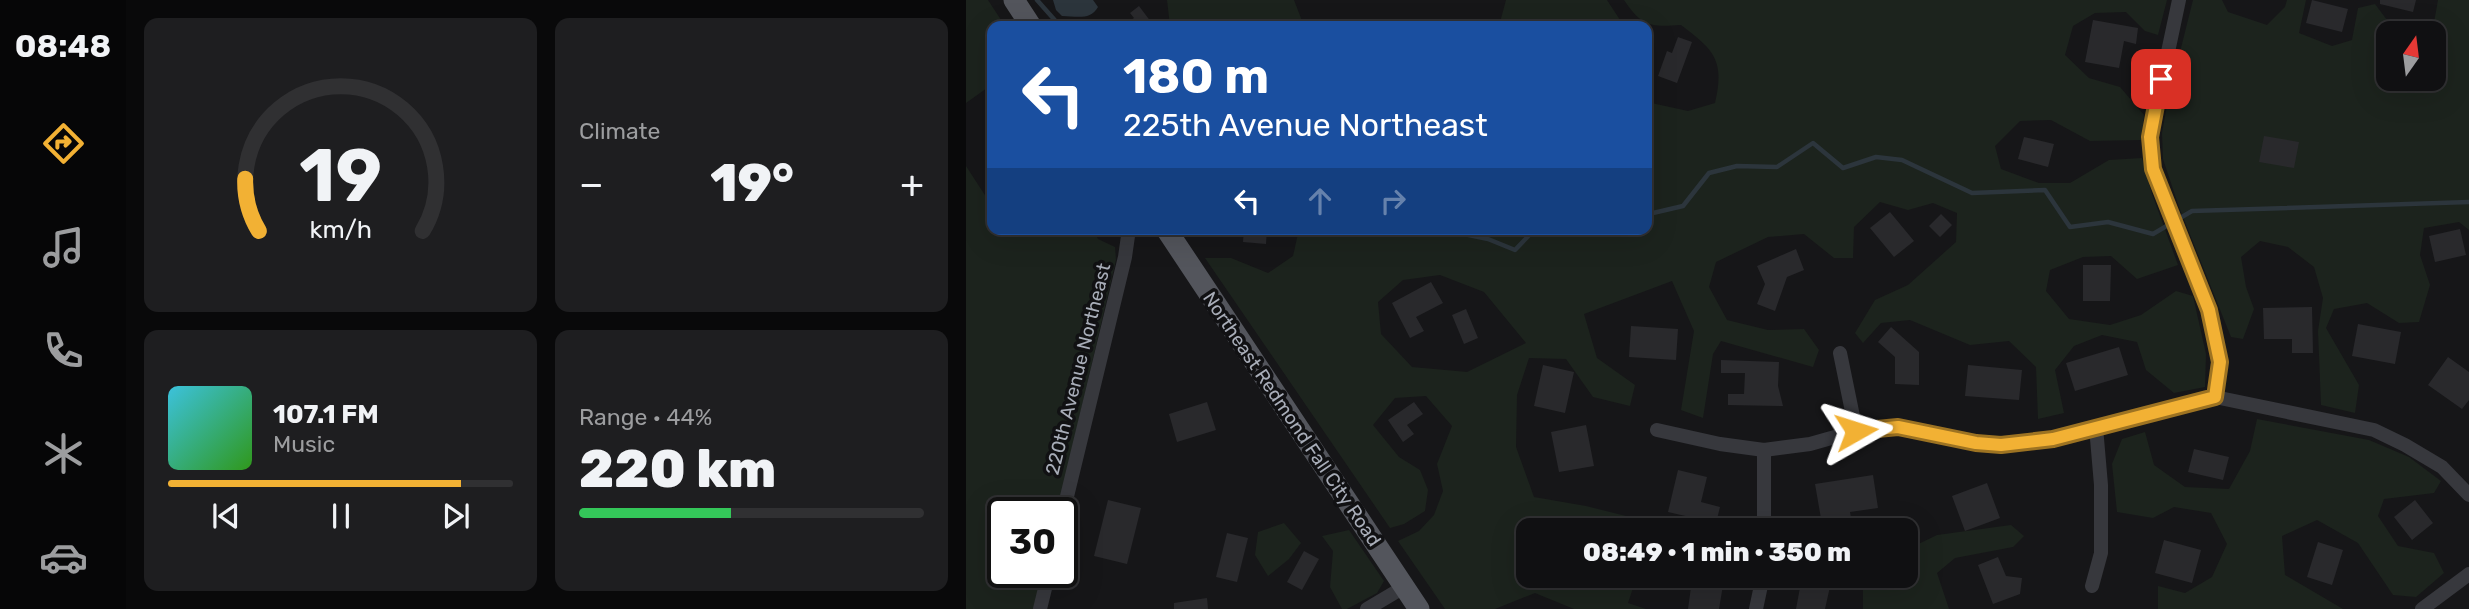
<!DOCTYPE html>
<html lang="en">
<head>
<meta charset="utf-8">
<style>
	:root { --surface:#101012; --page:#1e1e20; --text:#f1f3f6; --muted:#9c9d9f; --line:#303032; --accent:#f2b134 }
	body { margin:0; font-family:Rubik,sans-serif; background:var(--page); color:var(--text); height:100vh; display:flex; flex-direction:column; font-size:26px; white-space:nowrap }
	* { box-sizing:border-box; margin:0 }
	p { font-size:23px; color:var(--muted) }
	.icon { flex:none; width:38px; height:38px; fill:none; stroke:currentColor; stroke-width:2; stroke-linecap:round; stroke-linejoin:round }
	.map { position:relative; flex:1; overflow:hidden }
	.details { display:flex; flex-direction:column; gap:18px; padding:18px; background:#09090a; width:840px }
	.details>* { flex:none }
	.top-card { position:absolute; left:21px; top:21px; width:665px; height:214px; border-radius:14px; box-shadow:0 7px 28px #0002,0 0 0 2px var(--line); background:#1a4fa0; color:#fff; overflow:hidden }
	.needle { width:46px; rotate:14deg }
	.tools { position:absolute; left:1410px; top:21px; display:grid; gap:14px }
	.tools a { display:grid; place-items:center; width:70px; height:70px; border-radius:14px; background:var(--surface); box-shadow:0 7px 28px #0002,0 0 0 2px var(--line); font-size:35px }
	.speed { position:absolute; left:21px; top:497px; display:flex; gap:14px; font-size:35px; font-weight:700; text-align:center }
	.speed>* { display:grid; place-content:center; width:91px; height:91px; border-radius:50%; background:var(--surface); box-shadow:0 7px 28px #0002,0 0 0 2px var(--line); line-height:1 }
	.speed .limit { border:4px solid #111; border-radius:10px; background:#fff; color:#111 }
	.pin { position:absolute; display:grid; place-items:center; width:60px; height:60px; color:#fff; margin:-30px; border-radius:14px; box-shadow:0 4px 10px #0006 }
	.me { position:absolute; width:77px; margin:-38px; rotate:84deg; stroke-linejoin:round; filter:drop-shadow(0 0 5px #0008) }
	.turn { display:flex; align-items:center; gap:24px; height:147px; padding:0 21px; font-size:32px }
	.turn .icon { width:91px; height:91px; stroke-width:2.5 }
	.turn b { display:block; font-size:49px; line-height:60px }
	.lanes { display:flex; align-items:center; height:66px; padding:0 21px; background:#0003; justify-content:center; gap:35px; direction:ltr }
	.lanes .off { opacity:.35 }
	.big { font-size:52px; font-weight:800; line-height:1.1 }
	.details .widget { flex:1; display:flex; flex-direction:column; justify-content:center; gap:10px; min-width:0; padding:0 24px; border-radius:14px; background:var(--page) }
	.details .dial { align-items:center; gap:0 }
	.dial svg { height:182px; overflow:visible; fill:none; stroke:var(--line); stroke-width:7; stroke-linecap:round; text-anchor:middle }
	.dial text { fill:var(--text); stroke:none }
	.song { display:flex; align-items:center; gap:21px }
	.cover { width:84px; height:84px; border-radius:10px; background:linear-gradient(135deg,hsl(190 70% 55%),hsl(110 70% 35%)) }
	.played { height:7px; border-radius:4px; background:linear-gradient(90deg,var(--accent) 85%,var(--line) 85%) }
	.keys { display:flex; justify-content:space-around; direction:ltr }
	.heat { display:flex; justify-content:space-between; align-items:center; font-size:38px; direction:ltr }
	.charge { height:10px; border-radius:5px; background:linear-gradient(90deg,#34c759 44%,var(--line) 0) }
	.details .tiles { flex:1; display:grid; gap:18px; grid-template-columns:repeat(2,1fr) }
	.trip { position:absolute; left:550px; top:518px; width:402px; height:70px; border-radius:14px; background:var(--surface); box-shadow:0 7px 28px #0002,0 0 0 2px var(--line); font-weight:800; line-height:70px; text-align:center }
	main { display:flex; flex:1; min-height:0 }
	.menu { display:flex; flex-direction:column; width:126px; justify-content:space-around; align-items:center; background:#060607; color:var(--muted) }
	.menu .icon { width:49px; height:49px }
	.menu .on { color:var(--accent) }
	.menu b { font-size:32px; color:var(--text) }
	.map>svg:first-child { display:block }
	.green { fill:#1c231d; fill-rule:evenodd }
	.water { fill:#2c353c }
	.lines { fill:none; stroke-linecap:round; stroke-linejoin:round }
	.stream { stroke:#2c353c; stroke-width:4.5 }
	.building { fill:#29292c }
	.minor { stroke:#37383d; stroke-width:14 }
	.primary { stroke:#53555c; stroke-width:21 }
	.route-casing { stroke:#9d7322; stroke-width:18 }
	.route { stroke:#f2b134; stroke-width:12 }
	.labels { text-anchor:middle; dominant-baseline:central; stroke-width:7; stroke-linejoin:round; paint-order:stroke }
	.street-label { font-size:19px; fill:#a8adb8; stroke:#111113 }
</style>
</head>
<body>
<main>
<nav class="menu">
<b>08:48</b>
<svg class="icon on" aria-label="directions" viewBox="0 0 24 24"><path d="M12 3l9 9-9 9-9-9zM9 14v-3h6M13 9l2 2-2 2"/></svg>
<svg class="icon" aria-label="music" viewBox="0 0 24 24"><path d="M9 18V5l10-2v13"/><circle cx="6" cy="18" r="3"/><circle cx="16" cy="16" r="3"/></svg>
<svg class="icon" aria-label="phone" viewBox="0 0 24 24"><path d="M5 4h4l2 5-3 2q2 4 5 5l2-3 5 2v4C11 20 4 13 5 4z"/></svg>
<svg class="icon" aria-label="climate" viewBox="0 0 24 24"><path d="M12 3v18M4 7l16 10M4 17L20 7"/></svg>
<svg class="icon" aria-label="car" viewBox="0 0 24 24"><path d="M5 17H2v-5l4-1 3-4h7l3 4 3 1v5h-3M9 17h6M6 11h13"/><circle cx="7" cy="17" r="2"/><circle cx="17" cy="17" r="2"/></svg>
</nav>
<section class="details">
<div class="tiles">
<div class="widget dial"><svg viewBox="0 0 100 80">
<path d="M14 69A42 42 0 1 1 86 69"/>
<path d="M14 69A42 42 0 0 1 8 46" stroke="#f2b134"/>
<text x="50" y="56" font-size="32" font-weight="700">19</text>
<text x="50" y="72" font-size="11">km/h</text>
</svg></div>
<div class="widget"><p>Climate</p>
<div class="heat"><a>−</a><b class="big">19°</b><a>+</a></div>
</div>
<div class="widget">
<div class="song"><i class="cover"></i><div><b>107.1 FM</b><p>Music</p></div></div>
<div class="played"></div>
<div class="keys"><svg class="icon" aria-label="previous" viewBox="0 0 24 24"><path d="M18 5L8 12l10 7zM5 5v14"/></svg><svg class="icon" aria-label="pause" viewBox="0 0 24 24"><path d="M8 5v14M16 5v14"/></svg><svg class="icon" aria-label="next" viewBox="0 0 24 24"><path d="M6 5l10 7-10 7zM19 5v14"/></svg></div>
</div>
<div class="widget"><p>Range · 44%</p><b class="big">220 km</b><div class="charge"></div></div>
</div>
</section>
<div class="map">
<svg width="1503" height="609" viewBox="0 0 1503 609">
	<rect width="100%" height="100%" fill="#161618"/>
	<!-- green -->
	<path class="green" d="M 0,0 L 22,0 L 39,26 L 26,26 L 26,94 L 21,88 L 0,103 Z
		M 201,0 L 328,0 L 338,26 L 204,26 Z
		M 540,0 L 641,0 L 658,26 L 533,26 Z
		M 658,0 L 1201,0 L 1192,35 L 1179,31 L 1160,12 L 1129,13 L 1107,26 L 1099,55 L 1123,78 L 1154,87 L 1178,115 L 1176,140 L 1124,141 L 1085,120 L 1054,121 L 1029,146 L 1035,169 L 1073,183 L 1104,183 L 1143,160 L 1176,158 L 1185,191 L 1212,265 L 1171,279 L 1145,256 L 1117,257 L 1084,270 L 1080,291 L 1103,319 L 1144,325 L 1175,315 L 1210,291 L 1227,296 L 1240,354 L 1239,387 L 1208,393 L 1180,370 L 1171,342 L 1136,335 L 1108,346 L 1089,370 L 1098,413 L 1072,419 L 1070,367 L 1043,341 L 1004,345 L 944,320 L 915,323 L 897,343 L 889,333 L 909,300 L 942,285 L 990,242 L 991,213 L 967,203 L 942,210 L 914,202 L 888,227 L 887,258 L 868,258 L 838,234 L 802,237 L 750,262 L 743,287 L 761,320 L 802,330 L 838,329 L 853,350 L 847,367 L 755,341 L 747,354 L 737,418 L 715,410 L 728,331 L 706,281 L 618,314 L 631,358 L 669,385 L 664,406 L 627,397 L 600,359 L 563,358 L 551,395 L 550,447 L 568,497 L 620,506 L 664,517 L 684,530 L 562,530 L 562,576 L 720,576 L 700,580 L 671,576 L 662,603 L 680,609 L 608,609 L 569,593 L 529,609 L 479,609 L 432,541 L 453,531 L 468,515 L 477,491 L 471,464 L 486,426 L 460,396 L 429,398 L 407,425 L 433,457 L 454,470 L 462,490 L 459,511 L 438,524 L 424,528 L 239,258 L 265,258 L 302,273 L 327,256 L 333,229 L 681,229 L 681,102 L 722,111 L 749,103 C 759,60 748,50 715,25 C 685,27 676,27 658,0 ZM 474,275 L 518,292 L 560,343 L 501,372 L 446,367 L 415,334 L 412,302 L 437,280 Z
		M 1227,0 L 1256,0 L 1262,12 L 1301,25 L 1319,7 L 1321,0 L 1340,0 L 1333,33 L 1366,46 L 1386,40 L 1392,8 L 1409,4 L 1430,32 L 1467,28 L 1472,0 L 1503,0 L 1503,230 L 1493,222 L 1458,228 L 1454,255 L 1464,285 L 1453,322 L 1433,323 L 1401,303 L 1368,309 L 1360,328 L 1393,385 L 1389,413 L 1355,405 L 1352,331 L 1357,298 L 1348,267 L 1322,247 L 1294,241 L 1275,257 L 1280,287 L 1288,309 L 1277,339 L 1265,337 L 1213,207 L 1197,159 L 1196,133 L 1202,100 ZM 1423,33 L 1468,33 L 1468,79 L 1423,79 Z
		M 0,166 L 26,206 L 26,229 L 127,229 L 132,239 L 149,247 L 150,260 L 91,513 L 37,513 L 37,572 L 77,572 L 68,609 L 0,609 Z
		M 1291,419 L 1403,440 L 1443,457 L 1475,481 L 1468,493 L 1418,499 L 1412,516 L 1432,546 L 1468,553 L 1478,573 L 1450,597 L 1427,595 L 1392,543 L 1351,520 L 1316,536 L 1319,575 L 1377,609 L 1192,609 L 1192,586 L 1219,593 L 1246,577 L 1261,544 L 1245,513 L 1208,507 L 1187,518 L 1151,512 L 1146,464 L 1156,439 L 1179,432 L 1188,465 L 1219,487 L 1263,489 L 1284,451 Z
		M 318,523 L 335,543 L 323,559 L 302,576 L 289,555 L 292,532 Z
		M 1045,525 L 1058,536 L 1047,547 L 989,558 L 971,573 L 983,609 L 897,609 L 897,590 L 856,576 L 940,576 L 940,550 L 971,535 Z
		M 383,530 L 418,581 L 411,593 L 381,609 L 376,609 L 364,587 L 367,551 L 356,536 Z"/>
	<!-- water -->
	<path class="water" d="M 87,0 L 127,0 L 132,7 C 124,21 110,16 96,16 L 90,10 Z"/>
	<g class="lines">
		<!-- stream -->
		<path class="stream" d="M 71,0 L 94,26
			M 681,210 L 687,213 L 717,206 L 743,173 L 771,166 L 811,167 L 847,143 L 877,168 L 910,157 L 936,160 L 1006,193 L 1079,190 L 1104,227 L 1142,222 L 1187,234 L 1226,211 L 1503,202
			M 474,229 L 522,239 L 549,250 L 569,229"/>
	</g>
	<!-- building -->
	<path class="building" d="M 1346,0 L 1382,9 L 1376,32 L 1340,23 Z
		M 1414,0 L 1450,0 L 1447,12 L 1414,4 Z
		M 173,6 L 188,26 L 156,26 L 168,18 L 164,13 Z
		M 1127,20 L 1172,28 L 1170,44 L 1158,41 L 1153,68 L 1119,62 Z
		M 712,37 L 726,42 L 711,83 L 692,76 L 701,51 L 706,53 Z
		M 1298,136 L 1333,142 L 1328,168 L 1293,162 Z
		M 1058,137 L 1088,144 L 1082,167 L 1052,159 Z
		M 924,212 L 948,241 L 928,257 L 904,228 Z
		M 975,214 L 986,225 L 974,237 L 963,226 Z
		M 278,229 L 301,229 L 300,244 L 277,242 Z
		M 1494,229 L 1500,255 L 1469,262 L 1463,236 Z
		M 830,249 L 838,270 L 821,277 L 809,311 L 791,304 L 799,284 L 791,266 Z
		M 1117,265 L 1145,265 L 1144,301 L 1117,301 Z
		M 465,282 L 477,303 L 450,317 L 458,331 L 444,338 L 426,303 Z
		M 1346,307 L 1347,353 L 1326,353 L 1326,339 L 1298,339 L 1297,308 Z
		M 500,309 L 512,338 L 498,344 L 486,315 Z
		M 1392,324 L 1435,332 L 1429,364 L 1386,356 Z
		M 665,326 L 712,329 L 710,360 L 663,357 Z
		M 925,327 L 953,352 L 953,385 L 929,384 L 929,357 L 912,342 Z
		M 1153,347 L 1162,375 L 1109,391 L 1100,363 Z
		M 1482,357 L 1503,372 L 1503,400 L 1496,409 L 1462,385 Z
		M 755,360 L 813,362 L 812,386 L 817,406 L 762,405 L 762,394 L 778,394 L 779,373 L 755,373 Z
		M 577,365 L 608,372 L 599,413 L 568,406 Z
		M 1002,365 L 1056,370 L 1053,400 L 999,396 Z
		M 241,402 L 250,430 L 211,442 L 203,414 Z
		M 448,402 L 457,414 L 441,425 L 448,434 L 437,442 L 422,420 Z
		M 620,425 L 628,466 L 593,472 L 585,432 Z
		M 1228,449 L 1263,457 L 1257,480 L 1222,472 Z
		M 712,470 L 741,477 L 735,502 L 754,507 L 750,523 L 702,512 Z
		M 907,475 L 912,508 L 884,512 L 887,530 L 857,530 L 849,484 Z
		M 1021,483 L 1034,518 L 999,531 L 986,496 Z
		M 142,500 L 175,508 L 161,564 L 128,556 Z
		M 1449,500 L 1467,523 L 1446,540 L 1428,517 Z
		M 261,533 L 282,538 L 271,582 L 250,577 Z
		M 1198,540 L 1235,550 L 1226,583 L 1189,573 Z
		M 1352,542 L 1377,550 L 1366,585 L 1341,577 Z
		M 338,551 L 353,559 L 336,590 L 321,582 Z
		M 1032,557 L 1040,576 L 1056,578 L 1054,594 L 1027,604 L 1012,565 Z
		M 836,577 L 865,582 L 859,609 L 830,609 Z
		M 726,580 L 757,585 L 753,609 L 722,609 Z
		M 241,598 L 242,609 L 208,609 L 208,603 Z"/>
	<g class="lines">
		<!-- minor -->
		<path class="minor" d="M 1213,0 L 1184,137 L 1187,169 L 1243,310 L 1254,362 L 1249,397
			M 874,353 L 890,431
			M 691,430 L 754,444 L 798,450 L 844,444 L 890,431 L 932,427 L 1010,443 L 1035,445 L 1087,439 L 1249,397 L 1408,430 L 1439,445 L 1476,467 L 1503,495
			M 798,450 L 798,530
			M 96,517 L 159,257 L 163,229
			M 1126,586 L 1135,553 L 1135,485 L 1130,427
			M 74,609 L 83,572
			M 401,609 L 438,587
			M 790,609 L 797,576
			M 1456,609 L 1503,574"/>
		<!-- primary -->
		<path class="primary" d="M 48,0 L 65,26
			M 200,229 L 453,609"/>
	</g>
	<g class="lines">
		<defs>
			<path id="route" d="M 890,431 L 932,427 L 1010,443 L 1035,445 L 1087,439 L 1249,397 L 1254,362 L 1243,310 L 1187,169 L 1184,137 L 1195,79"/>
		</defs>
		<!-- route casing -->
		<use href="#route" class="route-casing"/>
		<!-- route -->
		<use href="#route" class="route"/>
	</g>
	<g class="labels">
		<!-- street labels -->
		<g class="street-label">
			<text transform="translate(112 369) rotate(-76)">220th Avenue Northeast</text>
			<text transform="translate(326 419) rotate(56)">Northeast Redmond Fall City Road</text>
		</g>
	</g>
</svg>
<div class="tools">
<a><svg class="needle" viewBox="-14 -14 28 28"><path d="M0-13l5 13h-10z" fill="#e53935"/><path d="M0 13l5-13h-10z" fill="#9c9d9f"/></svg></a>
</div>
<div class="speed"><div class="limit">30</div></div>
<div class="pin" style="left:1195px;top:79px;background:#d93025"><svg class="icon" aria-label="arrive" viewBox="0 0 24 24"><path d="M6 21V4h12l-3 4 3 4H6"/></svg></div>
<svg class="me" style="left:890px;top:431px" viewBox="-20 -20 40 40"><path d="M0-17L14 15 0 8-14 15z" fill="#f2b134" stroke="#fff" stroke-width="4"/></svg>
<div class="trip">08:49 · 1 min · 350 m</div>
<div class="top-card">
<div class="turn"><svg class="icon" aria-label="left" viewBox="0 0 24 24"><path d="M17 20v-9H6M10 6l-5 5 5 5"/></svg><div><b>180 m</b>225th Avenue Northeast</div></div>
<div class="lanes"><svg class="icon" aria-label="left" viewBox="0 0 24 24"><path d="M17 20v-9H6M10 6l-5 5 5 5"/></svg><svg class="icon off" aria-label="ahead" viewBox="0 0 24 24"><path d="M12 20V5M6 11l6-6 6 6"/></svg><svg class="icon off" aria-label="right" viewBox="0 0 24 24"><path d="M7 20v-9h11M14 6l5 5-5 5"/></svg></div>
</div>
</div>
</main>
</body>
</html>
